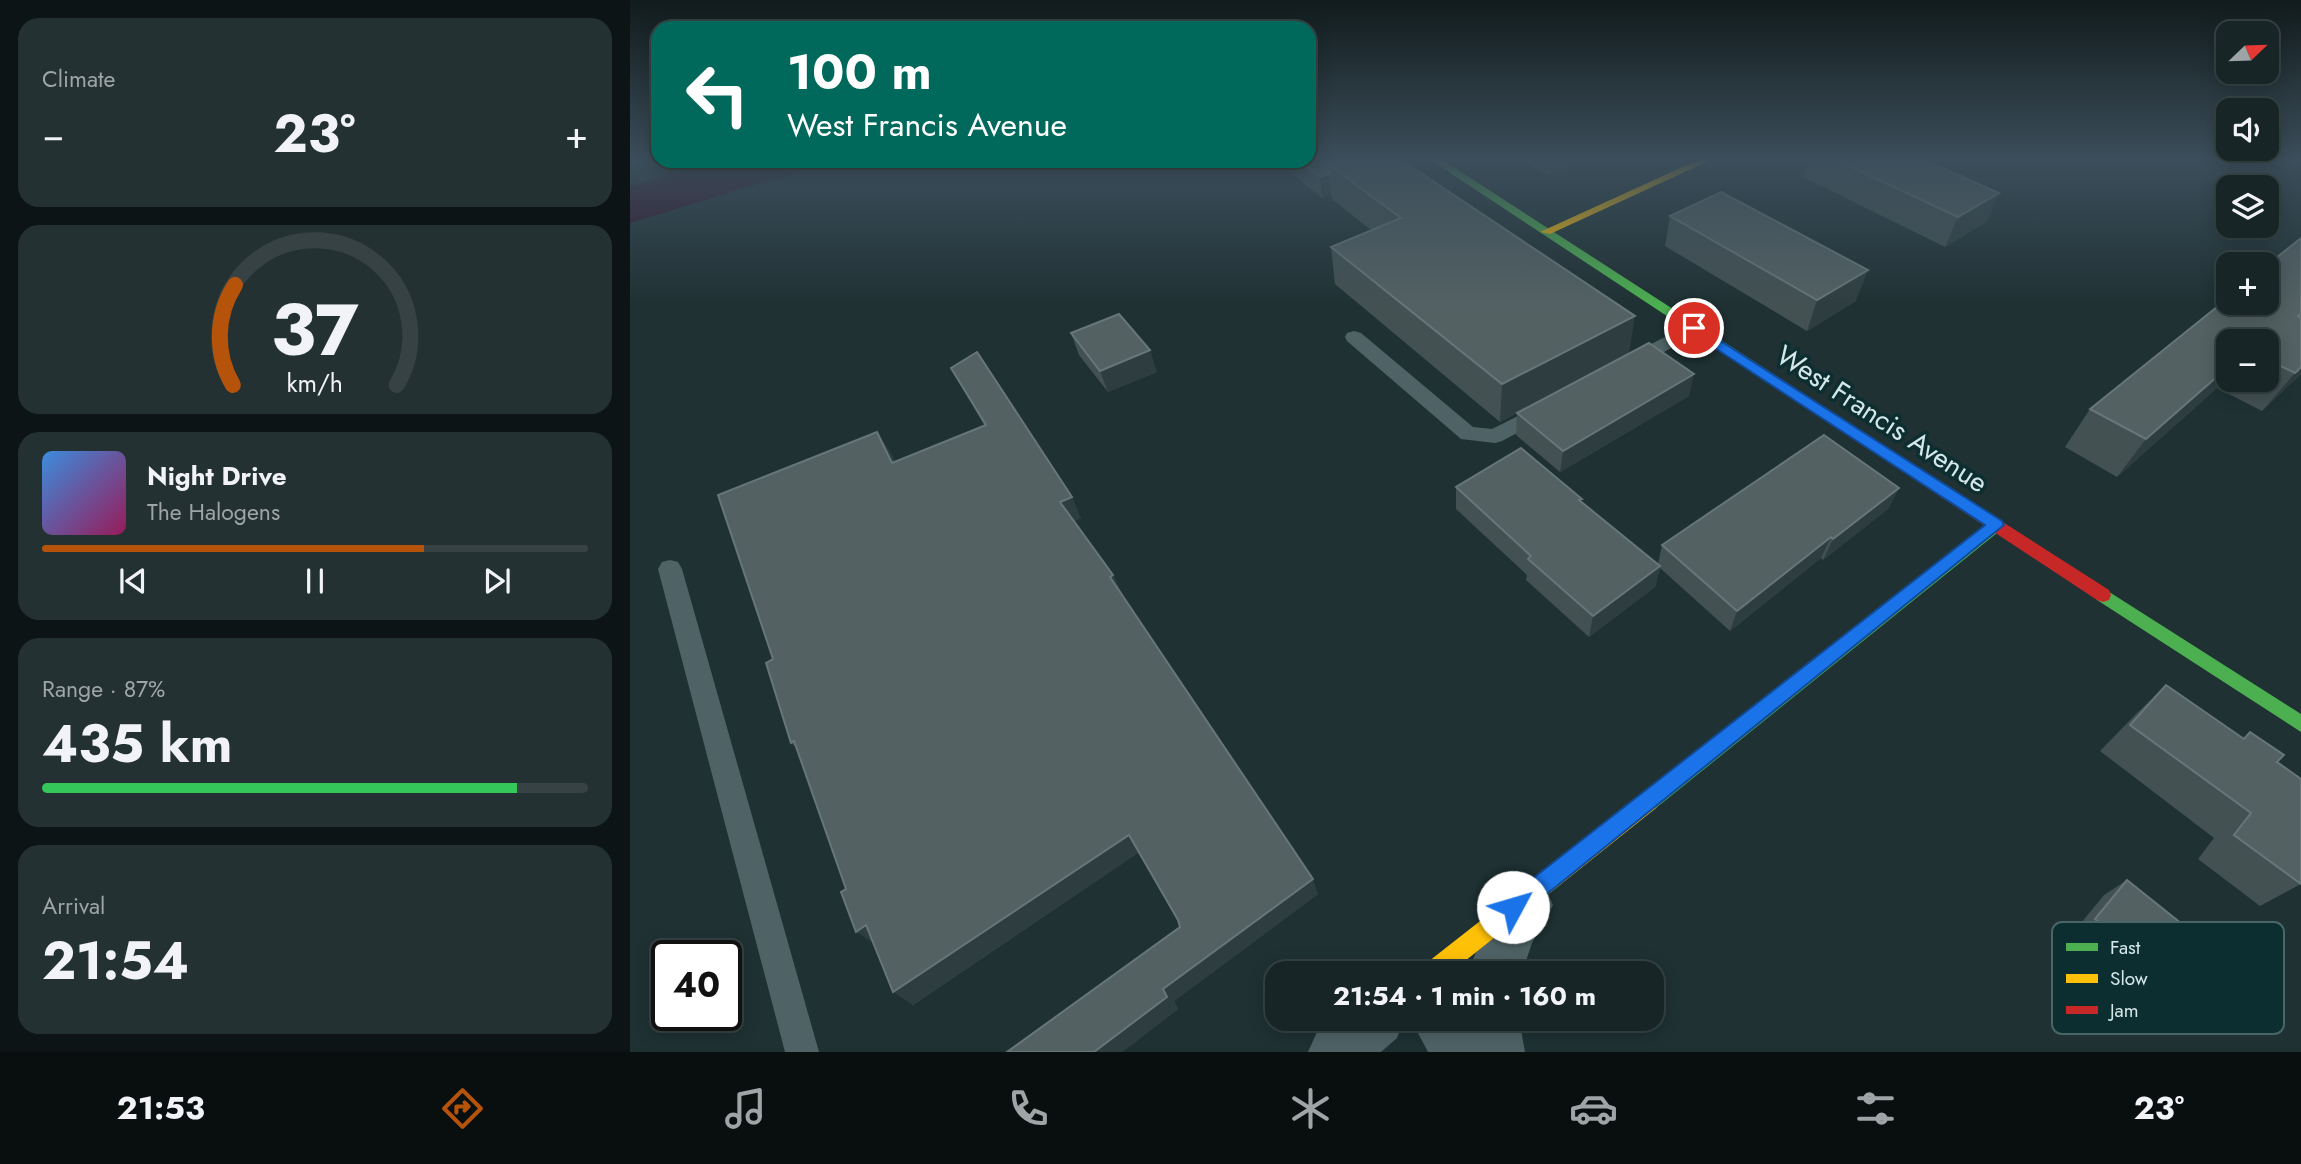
<!DOCTYPE html>
<html lang="en">
<head>
<meta charset="utf-8">
<style>
	:root { --surface:#172526; --page:#243132; --text:#f1f3f6; --muted:#9ea5a7; --line:#364243; --accent:#b45309 }
	body { margin:0; font-family:Jost,sans-serif; background:var(--page); color:var(--text); height:100vh; display:flex; flex-direction:column; font-size:26px; white-space:nowrap }
	* { box-sizing:border-box; margin:0 }
	p { font-size:23px; color:var(--muted) }
	.icon { flex:none; width:38px; height:38px; fill:none; stroke:currentColor; stroke-width:2; stroke-linecap:round; stroke-linejoin:round }
	.map { position:relative; flex:1; overflow:hidden }
	.side { display:flex; flex-direction:column; gap:18px; padding:18px; background:#0d1415; width:630px }
	.side>* { flex:none }
	.guide { position:absolute; left:21px; top:21px; width:665px; height:147px; border-radius:21px; box-shadow:0 4px 18px #0003,0 0 0 2px var(--line); background:#00695c; color:#fff; overflow:hidden }
	.needle { width:46px; rotate:67deg }
	.tools { position:absolute; left:1586px; top:21px; display:grid; gap:14px }
	.tools a { display:grid; place-items:center; width:63px; height:63px; border-radius:14px; background:var(--surface); box-shadow:0 4px 18px #0003,0 0 0 2px var(--line); font-size:35px }
	.speed { position:absolute; left:21px; top:940px; display:flex; gap:14px; font-size:35px; font-weight:700; text-align:center }
	.speed>* { display:grid; place-content:center; width:91px; height:91px; border-radius:50%; background:var(--surface); box-shadow:0 4px 18px #0003,0 0 0 2px var(--line); line-height:1 }
	.speed .limit { border:4px solid #111; border-radius:10px; background:#fff; color:#111 }
	.pin { position:absolute; display:grid; place-items:center; width:60px; height:60px; color:#fff; margin:-30px; border:4px solid #fff; border-radius:50%; box-shadow:0 2px 7px #0007 }
	.me { position:absolute; width:77px; margin:-38px; rotate:51deg; stroke-linejoin:round; filter:drop-shadow(0 0 5px #0008) }
	.turn { display:flex; align-items:center; gap:24px; height:147px; padding:0 21px; font-size:32px }
	.turn .icon { width:91px; height:91px; stroke-width:2.5 }
	.turn b { display:block; font-size:49px; line-height:60px }
	.big { font-size:52px; font-weight:700; line-height:1.1 }
	.side .card { flex:1; display:flex; flex-direction:column; justify-content:center; gap:10px; min-width:0; padding:0 24px; border-radius:21px; background:var(--page) }
	.side .dial { align-items:center; gap:0 }
	.dial svg { height:182px; overflow:visible; fill:none; stroke:var(--line); stroke-width:7; stroke-linecap:round; text-anchor:middle }
	.dial text { fill:var(--text); stroke:none }
	.song { display:flex; align-items:center; gap:21px }
	.cover { width:84px; height:84px; border-radius:10px; background:linear-gradient(135deg,hsl(210 70% 55%),hsl(330 70% 35%)) }
	.played { height:7px; border-radius:4px; background:linear-gradient(90deg,var(--accent) 70%,var(--line) 70%) }
	.keys { display:flex; justify-content:space-around; direction:ltr }
	.heat { display:flex; justify-content:space-between; align-items:center; font-size:38px; direction:ltr }
	.charge { height:10px; border-radius:5px; background:linear-gradient(90deg,#34c759 87%,var(--line) 0) }
	.trip { position:absolute; left:635px; top:961px; width:399px; height:70px; border-radius:21px; background:var(--surface); box-shadow:0 4px 18px #0003,0 0 0 2px var(--line); font-weight:700; line-height:70px; text-align:center }
	.tab-bar { display:flex; height:112px; justify-content:space-around; align-items:center; background:#090f0f; color:var(--muted) }
	.tab-bar .icon { width:49px; height:49px }
	.tab-bar .on { color:var(--accent) }
	.tab-bar b { font-size:32px; color:var(--text) }
	main { display:flex; flex:1; min-height:0 }
	.map>svg:first-child { display:block }
	.water { fill:#2f0d26 }
	.lines { fill:none; stroke-linecap:round; stroke-linejoin:round }
	.lane { fill:#4f6366; fill-rule:evenodd }
	.street { fill:#4f6366; fill-rule:evenodd }
	.fast { fill:#4caf50; fill-rule:evenodd }
	.slow { fill:#ffc107; fill-rule:evenodd }
	.jam { fill:#c62828; fill-rule:evenodd }
	.wall { fill:#435153; fill-rule:evenodd }
	.shaded-wall { fill:#2e3e40 }
	.building { fill:#536163; stroke:#677678; stroke-width:2 }
	.route { fill:#1a73e8; stroke:#114b97; stroke-width:2 }
	.labels { text-anchor:middle; dominant-baseline:central; stroke-width:7; stroke-linejoin:round; paint-order:stroke }
	.street-label { font-size:28px; fill:#d5e7e9; stroke:#0c2e31 }
	.key { fill:#0c2e31; stroke:#486668; stroke-width:2 }
	.key-label { font-size:19px; fill:#d5e7e9 }
</style>
</head>
<body>
<main>
<section class="side">
<div class="card"><p>Climate</p>
<div class="heat"><a>−</a><b class="big">23°</b><a>+</a></div>
</div>
<div class="card dial"><svg viewBox="0 0 100 80">
<path d="M14 69A42 42 0 1 1 86 69"/>
<path d="M14 69A42 42 0 0 1 15 25" stroke="#b45309"/>
<text x="50" y="56" font-size="32" font-weight="700">37</text>
<text x="50" y="72" font-size="11">km/h</text>
</svg></div>
<div class="card">
<div class="song"><i class="cover"></i><div><b>Night Drive</b><p>The Halogens</p></div></div>
<div class="played"></div>
<div class="keys"><svg class="icon" aria-label="previous" viewBox="0 0 24 24"><path d="M18 5L8 12l10 7zM5 5v14"/></svg><svg class="icon" aria-label="pause" viewBox="0 0 24 24"><path d="M8 5v14M16 5v14"/></svg><svg class="icon" aria-label="next" viewBox="0 0 24 24"><path d="M6 5l10 7-10 7zM19 5v14"/></svg></div>
</div>
<div class="card"><p>Range · 87%</p><b class="big">435 km</b><div class="charge"></div></div>
<div class="card"><p>Arrival</p><b class="big">21:54</b></div>
</section>
<div class="map">
<svg width="1671" height="1052" viewBox="0 0 1671 1052">
	<rect width="100%" height="100%" fill="#1f3133"/>
	<!-- water -->
	<path class="water" d="M 87,161 L 204,161 L 0,223 L 0,186 Z"/>
	<g class="lines">
		<!-- lane -->
		<path class="lane" d="M 1064,322 L 1071,324 L 1073,328 L 1071,332 L 1006,367 L 992,367 L 989,363 L 992,359 Z
			M 724,331 L 731,333 L 843,427 L 862,429 L 914,403 L 921,405 L 924,410 L 921,415 L 872,441 L 865,443 L 831,439 L 717,341 L 715,337 L 717,333 Z
			M 40,560 L 48,562 L 52,569 L 189,1052 L 155,1052 L 28,569 L 32,562 Z"/>
		<!-- street -->
		<path class="street" d="M 897,879 L 915,887 L 923,905 L 902,943 L 892,973 L 838,973 L 862,910 L 879,887 Z
			M 703,1018 L 775,1018 L 767,1038 L 751,1052 L 678,1052 L 687,1032 Z
			M 780,1018 L 889,1018 L 895,1052 L 798,1052 Z"/>
		<!-- fast -->
		<path class="fast" d="M 799,159 L 811,159 L 1159,384 L 1161,387 L 1159,390 L 1149,390 Z
			M 1366,519 L 1374,525 L 1372,529 L 1026,808 L 1019,810 L 1012,808 L 1009,801 L 1012,794 L 1360,521 Z
			M 1473,588 L 1671,714 L 1671,732 L 1467,600 L 1465,595 L 1467,590 Z"/>
		<!-- slow -->
		<path class="slow" d="M 1070,159 L 1083,159 L 920,234 L 910,232 Z
			M 1019,792 L 1026,794 L 1029,801 L 1026,808 L 820,973 L 791,973 L 794,965 L 1012,794 Z"/>
		<!-- jam -->
		<path class="jam" d="M 1154,382 L 1479,590 L 1481,595 L 1479,600 L 1473,602 L 1467,600 L 1149,390 L 1147,387 Z"/>
	</g>
	<!-- wall -->
	<path class="wall" d="M 770,159 L 999,354 L 870,422 L 705,284 L 701,247 L 741,230 L 702,199 L 701,194 L 692,198 L 646,161 Z
		M 889,159 L 958,159 L 919,176 Z
		M 1179,159 L 1293,159 L 1369,193 L 1356,222 L 1315,247 L 1173,177 Z
		M 1040,216 L 1226,301 L 1177,331 L 1035,246 Z
		M 1671,238 L 1671,374 L 1632,411 L 1587,388 L 1487,477 L 1435,447 L 1460,409 ZM 1598,341 L 1636,341 L 1636,380 L 1598,380 Z
		M 441,333 L 527,372 L 478,392 L 449,355 Z
		M 321,368 L 451,518 L 444,521 L 483,575 L 493,596 L 688,894 L 544,1001 L 548,1009 L 492,1052 L 550,927 L 548,920 L 509,852 L 283,1005 L 243,943 L 216,889 L 166,747 L 161,743 L 143,659 L 261,453 L 265,462 L 354,425 Z
		M 1059,396 L 930,472 L 886,435 L 887,413 Z
		M 826,487 L 951,502 L 1028,564 L 1032,545 L 1269,488 L 1258,509 L 1193,560 L 1191,558 L 1100,631 L 1030,568 L 1025,587 L 959,637 L 896,580 L 897,575 L 826,509 Z
		M 1536,685 L 1613,738 L 1620,732 L 1647,762 L 1671,884 L 1630,906 L 1568,859 L 1584,838 L 1470,751 L 1507,713 Z
		M 1497,880 L 1551,993 L 1524,1005 L 1442,934 L 1474,895 Z"/>
	<!-- shaded-wall -->
	<path class="shaded-wall" d="M 920,159 L 958,159 L 919,176 Z
		M 699,174 L 701,194 L 692,198 L 690,177 Z
		M 1369,193 L 1356,222 L 1315,247 L 1328,217 Z
		M 1238,270 L 1226,301 L 1177,331 L 1187,300 Z
		M 1005,316 L 999,354 L 870,422 L 872,384 Z
		M 520,350 L 527,372 L 478,392 L 470,371 Z
		M 1598,367 L 1598,374 L 1587,388 L 1487,477 L 1516,439 Z
		M 1671,367 L 1671,374 L 1632,411 L 1665,373 Z
		M 1064,374 L 1059,396 L 930,472 L 933,451 Z
		M 247,432 L 261,453 L 276,484 L 262,463 Z
		M 1269,488 L 1258,509 L 1193,560 L 1203,539 Z
		M 442,497 L 451,518 L 441,523 L 430,502 Z
		M 1201,537 L 1191,558 L 1100,631 L 1107,611 Z
		M 1030,566 L 1025,587 L 959,637 L 963,616 Z
		M 483,575 L 493,596 L 480,577 Z
		M 499,835 L 510,851 L 283,1005 L 263,992 Z
		M 683,879 L 688,894 L 544,1001 L 548,1009 L 492,1052 L 464,1052 L 533,989 Z
		M 236,925 L 248,946 L 226,932 Z"/>
	<!-- building -->
	<path class="building" d="M 679,159 L 712,159 L 698,164 L 699,174 L 690,177 L 669,161 L 679,161 Z
		M 712,159 L 770,159 L 1005,316 L 872,384 L 701,247 L 771,218 L 698,164 Z
		M 1204,159 L 1293,159 L 1369,193 L 1328,217 Z
		M 1091,192 L 1238,270 L 1187,300 L 1040,216 Z
		M 1671,238 L 1671,314 L 1668,316 L 1671,318 L 1671,367 L 1665,373 L 1636,359 L 1636,341 L 1598,341 L 1598,367 L 1516,439 L 1460,409 L 1598,298 L 1598,303 L 1636,303 L 1636,266 Z
		M 489,314 L 520,350 L 470,371 L 441,333 Z
		M 1019,343 L 1064,374 L 933,451 L 887,413 Z
		M 347,352 L 442,497 L 430,502 L 483,575 L 480,577 L 683,879 L 533,989 L 537,997 L 464,1052 L 377,1052 L 550,927 L 548,920 L 499,835 L 263,992 L 236,925 L 226,932 L 211,892 L 216,889 L 164,741 L 161,743 L 136,663 L 143,659 L 88,495 L 247,432 L 262,463 L 356,425 L 321,368 Z
		M 1194,435 L 1269,488 L 1203,539 L 1201,537 L 1107,611 L 1032,545 Z
		M 891,448 L 952,499 L 949,500 L 1030,566 L 963,616 L 898,559 L 901,556 L 826,487 Z
		M 1536,685 L 1614,739 L 1620,732 L 1654,755 L 1647,762 L 1671,779 L 1671,884 L 1604,835 L 1621,813 L 1500,725 Z
		M 1497,880 L 1582,948 L 1551,993 L 1465,919 Z"/>
	<!-- sky -->
	<linearGradient id="sky" x2="0" y2="1"><stop stop-color="#111b1c"/><stop offset="0.52" stop-color="#3c4e5b"/><stop offset="1" stop-color="#3c4e5b" stop-opacity="0"/></linearGradient>
	<rect width="1671" height="306" fill="url(#sky)"/>
	<!-- route -->
	<path class="route" d="M 1064,324 L 1372,521 L 1374,525 L 891,915 L 883,918 L 875,915 L 872,907 L 875,900 L 1355,525 L 1059,331 L 1059,325 Z"/>
	<g class="labels">
		<!-- street labels -->
		<g class="street-label">
			<text transform="translate(1252 419) rotate(33)">West Francis Avenue</text>
		</g>
	</g>
	<!-- legend -->
	<rect x="1422" y="922" width="232" height="112" rx="10" class="key"/>
	<rect x="1436" y="943" width="32" height="8" fill="#4caf50"/>
	<rect x="1436" y="974" width="32" height="9" fill="#ffc107"/>
	<rect x="1436" y="1006" width="32" height="8" fill="#c62828"/>
	<g class="key-label">
		<text x="1480" y="954">Fast</text>
		<text x="1480" y="985">Slow</text>
		<text x="1480" y="1017">Jam</text>
	</g>
</svg>
<div class="tools">
<a><svg class="needle" viewBox="-14 -14 28 28"><path d="M0-13l5 13h-10z" fill="#e53935"/><path d="M0 13l5-13h-10z" fill="#9ea5a7"/></svg></a>
<a><svg class="icon" aria-label="sound" viewBox="0 0 24 24"><path d="M4 9h4l5-4v14l-5-4H4zM17 9q2 3 0 6"/></svg></a>
<a><svg class="icon" aria-label="layers" viewBox="0 0 24 24"><path d="M12 4l9 5-9 5-9-5zM3 14l9 5 9-5"/></svg></a>
<a>+</a>
<a>−</a>
</div>
<div class="speed"><div class="limit">40</div></div>
<div class="pin" style="left:1064px;top:328px;background:#d93025"><svg class="icon" aria-label="arrive" viewBox="0 0 24 24"><path d="M6 21V4h12l-3 4 3 4H6"/></svg></div>
<svg class="me" style="left:883px;top:907px" viewBox="-20 -20 40 40"><circle r="19" fill="#fff"/><path d="M0-13L10 11 0 6-10 11z" fill="#1a73e8"/></svg>
<div class="trip">21:54 · 1 min · 160 m</div>
<div class="guide">
<div class="turn"><svg class="icon" aria-label="left" viewBox="0 0 24 24"><path d="M17 20v-9H6M10 6l-5 5 5 5"/></svg><div><b>100 m</b>West Francis Avenue</div></div>
</div>
</div>
</main>
<nav class="tab-bar">
<b>21:53</b>
<svg class="icon on" aria-label="directions" viewBox="0 0 24 24"><path d="M12 3l9 9-9 9-9-9zM9 14v-3h6M13 9l2 2-2 2"/></svg>
<svg class="icon" aria-label="music" viewBox="0 0 24 24"><path d="M9 18V5l10-2v13"/><circle cx="6" cy="18" r="3"/><circle cx="16" cy="16" r="3"/></svg>
<svg class="icon" aria-label="phone" viewBox="0 0 24 24"><path d="M5 4h4l2 5-3 2q2 4 5 5l2-3 5 2v4C11 20 4 13 5 4z"/></svg>
<svg class="icon" aria-label="climate" viewBox="0 0 24 24"><path d="M12 3v18M4 7l16 10M4 17L20 7"/></svg>
<svg class="icon" aria-label="car" viewBox="0 0 24 24"><path d="M5 17H2v-5l4-1 3-4h7l3 4 3 1v5h-3M9 17h6M6 11h13"/><circle cx="7" cy="17" r="2"/><circle cx="17" cy="17" r="2"/></svg>
<svg class="icon" aria-label="filters" viewBox="0 0 24 24"><path d="M4 7h16M4 17h16"/><circle cx="9" cy="7" r="2"/><circle cx="15" cy="17" r="2"/></svg>
<b>23°</b>
</nav>
</body>
</html>
